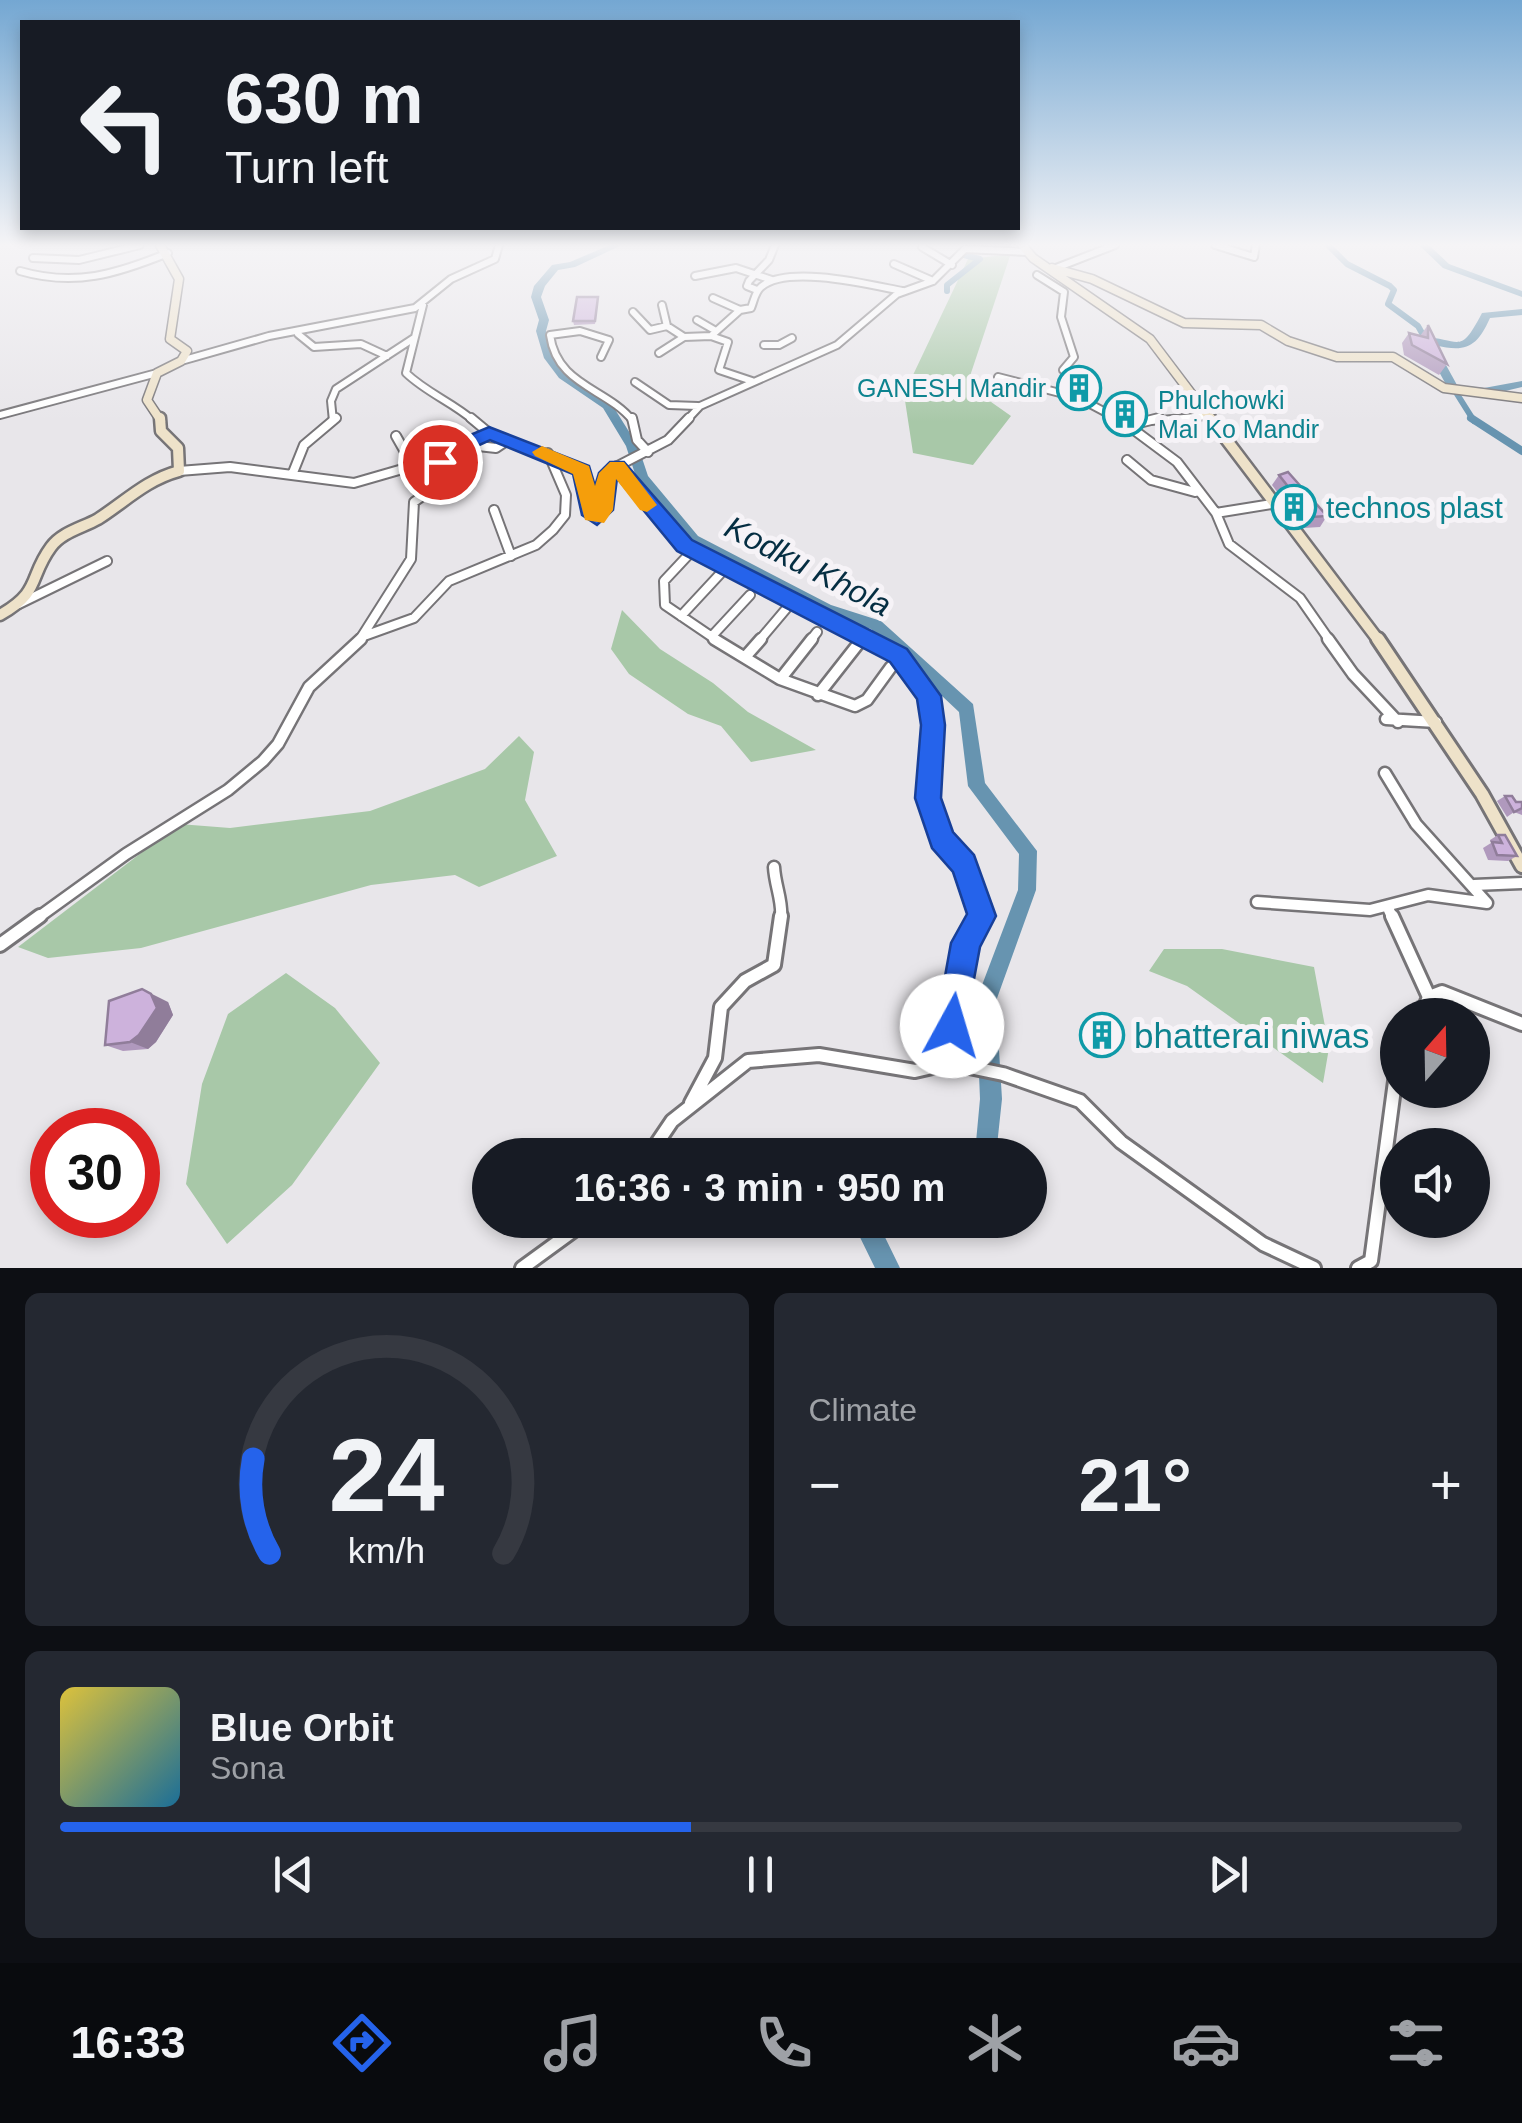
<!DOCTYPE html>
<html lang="en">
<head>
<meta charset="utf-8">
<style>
	:root { --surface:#171b24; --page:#242831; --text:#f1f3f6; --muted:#9ea1a6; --line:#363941; --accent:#2563eb }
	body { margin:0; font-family:Arial,sans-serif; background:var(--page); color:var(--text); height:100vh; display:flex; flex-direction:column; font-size:38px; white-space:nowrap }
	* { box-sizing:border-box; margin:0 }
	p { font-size:32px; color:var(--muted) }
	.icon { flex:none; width:55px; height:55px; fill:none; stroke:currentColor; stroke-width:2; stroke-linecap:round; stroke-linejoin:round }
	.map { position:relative; height:1268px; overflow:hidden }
	.drawer { display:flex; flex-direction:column; gap:25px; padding:25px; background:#0d0f14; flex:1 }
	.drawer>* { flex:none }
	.hud { position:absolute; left:20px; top:20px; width:1000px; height:210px; border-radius:0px; box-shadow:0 5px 15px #0003; background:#171b24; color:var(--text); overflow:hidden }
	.needle { width:65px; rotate:20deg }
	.fabs { position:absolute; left:1380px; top:998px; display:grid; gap:20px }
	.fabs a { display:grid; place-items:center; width:110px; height:110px; border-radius:50%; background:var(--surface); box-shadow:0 5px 15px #0003; font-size:50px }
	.speed { position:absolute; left:30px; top:1108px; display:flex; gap:20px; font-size:50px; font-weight:700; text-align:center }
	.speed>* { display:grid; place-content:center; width:130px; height:130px; border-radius:50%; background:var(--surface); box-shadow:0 5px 15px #0003; line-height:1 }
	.speed .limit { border:15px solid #d22; background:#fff; color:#111 }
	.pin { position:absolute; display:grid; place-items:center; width:85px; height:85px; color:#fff; margin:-42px; border:5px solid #fff; border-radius:50%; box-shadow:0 2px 10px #0007 }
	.me { position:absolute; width:110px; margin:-55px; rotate:6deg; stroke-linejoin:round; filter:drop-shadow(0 0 8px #0008) }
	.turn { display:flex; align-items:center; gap:35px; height:210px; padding:0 40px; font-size:45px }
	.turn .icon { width:130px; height:130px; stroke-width:2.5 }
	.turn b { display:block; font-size:70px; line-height:85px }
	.big { font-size:75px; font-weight:600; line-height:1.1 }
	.drawer .tile { flex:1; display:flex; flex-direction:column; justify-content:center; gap:15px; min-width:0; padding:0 35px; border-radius:15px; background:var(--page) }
	.drawer .dial { align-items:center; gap:0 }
	.dial svg { height:260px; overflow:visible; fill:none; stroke:var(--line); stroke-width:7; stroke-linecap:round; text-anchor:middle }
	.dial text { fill:var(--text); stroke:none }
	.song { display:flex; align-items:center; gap:30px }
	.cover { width:120px; height:120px; border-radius:15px; background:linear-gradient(135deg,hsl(50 70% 55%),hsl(200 70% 35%)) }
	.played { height:10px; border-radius:5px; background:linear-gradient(90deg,var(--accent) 45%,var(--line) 45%) }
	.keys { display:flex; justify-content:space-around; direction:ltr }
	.heat { display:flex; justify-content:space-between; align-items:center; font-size:55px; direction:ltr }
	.drawer .tiles { flex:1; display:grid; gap:25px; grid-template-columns:1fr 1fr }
	.tile:last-child { grid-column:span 2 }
	.trip { position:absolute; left:472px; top:1138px; width:575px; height:100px; border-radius:50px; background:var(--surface); box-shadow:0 5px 15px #0003; font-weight:600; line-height:100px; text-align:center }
	.dock { display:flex; height:160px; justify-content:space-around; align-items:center; background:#090b0e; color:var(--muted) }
	.dock .icon { width:70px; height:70px }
	.dock .current { color:var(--accent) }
	.dock b { font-size:45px; color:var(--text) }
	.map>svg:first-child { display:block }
	.green { fill:#a8c8a8 }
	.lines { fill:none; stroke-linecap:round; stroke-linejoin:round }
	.canal-far1 { stroke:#6794b0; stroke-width:6 }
	.canal { stroke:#6794b0; stroke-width:8 }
	.river { fill:#6794b0; fill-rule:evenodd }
	.street-far3-casing { stroke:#767477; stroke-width:10 }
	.street-far2-casing { stroke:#767477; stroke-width:12 }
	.street-far1-casing { stroke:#767477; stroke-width:15 }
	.street-casing { stroke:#767477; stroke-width:18 }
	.secondary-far2-casing { stroke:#767477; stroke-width:11 }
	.secondary-far1-casing { stroke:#767477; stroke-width:15 }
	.secondary-casing { stroke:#767477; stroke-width:18 }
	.street-far3 { stroke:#fff; stroke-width:6 }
	.street-far2 { stroke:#fff; stroke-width:8 }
	.street-far1 { stroke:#fff; stroke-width:10 }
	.street { stroke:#fff; stroke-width:12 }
	.secondary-far2 { stroke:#eee2c9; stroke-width:8 }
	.secondary-far1 { stroke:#eee2c9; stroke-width:10 }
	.secondary { stroke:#eee2c9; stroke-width:12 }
	.wall { fill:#b099bd }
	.shaded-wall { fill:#907d9a }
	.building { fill:#cdb2dc; stroke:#907d9a; stroke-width:2.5 }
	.route { fill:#2563eb; stroke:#184099; stroke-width:2.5 }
	.slow { fill:#f59e0b }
	.labels { text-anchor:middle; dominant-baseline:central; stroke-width:10; stroke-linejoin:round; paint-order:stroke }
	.far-culture-label { font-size:25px; fill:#0d838f; stroke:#f6f3f7; text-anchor:end }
	.culture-label { font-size:30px; fill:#0d838f; stroke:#f6f3f7; text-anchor:start }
	.water-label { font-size:32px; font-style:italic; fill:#052e42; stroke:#f6f3f7 }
	.near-culture-label { font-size:35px; fill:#0d838f; stroke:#f6f3f7; text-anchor:start }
</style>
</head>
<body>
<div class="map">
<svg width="1522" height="1268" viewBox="0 0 1522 1268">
	<rect width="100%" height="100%" fill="#e8e6ea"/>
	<!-- green -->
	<path class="green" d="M 1005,255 L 1010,256 L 967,385 L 1011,416 L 973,465 L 913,453 L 904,394 L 968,259 Z
		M 622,610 L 660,649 L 713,683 L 748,712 L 816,750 L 751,762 L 721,726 L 688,714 L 629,674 L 611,649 Z
		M 519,736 L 534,752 L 525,800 L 557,856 L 479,887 L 455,875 L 371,885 L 141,948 L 48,958 L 18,947 L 179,824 L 230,828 L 370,811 L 485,769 Z
		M 1164,949 L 1222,949 L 1314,967 L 1329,1048 L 1323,1083 L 1187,986 L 1149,971 Z
		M 286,973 L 335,1008 L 380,1063 L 292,1185 L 227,1244 L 186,1184 L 202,1084 L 228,1014 Z"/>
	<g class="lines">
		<!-- canal-far1 -->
		<path class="canal-far1" d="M 1328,245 L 1347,264 L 1390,286 L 1394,290 L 1388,304 L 1418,326 L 1427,342
			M 947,291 L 947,285 L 980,259 L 964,255 L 967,245
			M 1439,364 L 1454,387
			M 1457,394 L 1474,421"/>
		<!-- canal -->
		<path class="canal" d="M 1471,418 L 1522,451"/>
		<!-- river -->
		<path class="river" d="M 610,245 L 622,245 L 575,267 L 558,270 L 545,286 L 541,297 L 549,320 L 546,331 L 555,358 L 567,374 L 611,403 L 638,446 L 648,476 L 698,536 L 831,605 L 881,621 L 973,704 L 985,783 L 1037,851 L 1036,890 L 996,1001 L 1002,1099 L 996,1155 L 898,1155 L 901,1147 L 909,1144 L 976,1142 L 980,1099 L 976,1001 L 1018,890 L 1019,854 L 968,786 L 959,712 L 871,629 L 821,613 L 688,542 L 637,480 L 626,446 L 603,408 L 559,378 L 544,358 L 536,331 L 539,320 L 531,297 L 534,286 L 552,265 L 570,262 Z
			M 1419,245 L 1429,245 L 1449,264 L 1522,291 L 1522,297 L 1443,268 Z
			M 1522,309 L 1522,315 L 1490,318 C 1477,347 1466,353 1435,345 L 1457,385 L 1484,388 L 1522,381 L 1522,387 L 1484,396 L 1449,390 L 1421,339 L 1422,337 C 1461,338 1459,357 1482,313 Z
			M 856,1220 L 883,1220 L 880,1227 L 900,1268 L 875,1268 L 854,1225 Z"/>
		<defs>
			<path id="street-far3" d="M 1215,245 L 1254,257 L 1256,245
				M 922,247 L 952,265
				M 33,258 L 79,260 L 140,245
				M 894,264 L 933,281
				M 1056,268 L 1115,245
				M 20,271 C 75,287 116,274 168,253
				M 1037,275 L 1064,292 L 1061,317 L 1074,357 L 1063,370 L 1084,387 L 1090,404 L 1122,421
				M 695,276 L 736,268 L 772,280
				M 757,290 L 747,286 L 749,281 L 769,260 L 775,245
				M 713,298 L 740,310
				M 423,305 L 406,373 C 427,393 452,402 474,421
				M 662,305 L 667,326 L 684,337
				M 633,312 L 650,330 L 667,326
				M 697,320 L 716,331
				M 298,334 L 314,347 L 361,344 L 387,356
				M 764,345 L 779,345 L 792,338
				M 659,353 L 684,337 L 711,336
				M 601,357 L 609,340 L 580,331 L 550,335 C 557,386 607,388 633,421
				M 181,361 L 269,336 L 415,308 L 451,279 L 495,259 L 499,245
				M 752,381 L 719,370 L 728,342 L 711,336 L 740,310 L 751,308 C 754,301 755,292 761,287 C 787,264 871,285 902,291
				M 635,382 L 669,405 L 698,406
				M 996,384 L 998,377 L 1087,400
				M 0,415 L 157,373
				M 333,421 L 331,401 L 336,389 L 414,338
				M 686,421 L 700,406 L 837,345 L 897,294 L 933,281 L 965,249 L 1027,252
				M 1149,421 L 1207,416"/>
			<path id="street-far2" d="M 471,418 L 489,433
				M 632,418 L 637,440 L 648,452
				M 1118,418 L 1177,462 L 1216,513 L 1229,544 L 1300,598 L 1330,641
				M 1131,425 L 1159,418
				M 396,436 L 413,466
				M 1127,460 L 1151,480 L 1195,492
				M 617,466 L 684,546 L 870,641
				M 179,471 L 230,467 L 354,483 L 413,466 L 450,463 L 460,459 L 470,442 L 489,433 L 582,470 L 592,515 L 597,518 L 610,470 L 668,440 L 689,418
				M 292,475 L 304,445 L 336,418
				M 494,510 L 511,556
				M 1216,513 L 1272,504
				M 693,550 L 664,581 L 665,605 L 718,641
				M 19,604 L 107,561
				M 681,616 L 720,574
				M 364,636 L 414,618 L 449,581 L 536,545 L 553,530 L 565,515 L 566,495 L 548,453
				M 712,636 L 750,595
				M 359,641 L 411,559 L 414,502 L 448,478 L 478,446 L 496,448 L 505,442
				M 759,641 L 786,609
				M 810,641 L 817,632
				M 860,641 L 863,637"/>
			<path id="street-far1" d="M 714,639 L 780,679 L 855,706 L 867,700 L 891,667
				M 865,639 C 893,653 910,665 924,695 C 941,730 920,771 932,808 C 943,845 986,879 980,919
				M 1328,639 L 1353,674 L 1398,722
				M 746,656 L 761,639
				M 782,677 L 812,639
				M 818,695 L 862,639
				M 1386,719 L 1436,722
				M 1385,773 L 1416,824 L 1487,903
				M 774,867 C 775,886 783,901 781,919
				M 1474,885 L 1522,883
				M 1257,902 L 1370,910 L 1428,895 L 1487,903
				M 1388,908 L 1393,919
				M 36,919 L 126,854 L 228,790 L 263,761 L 278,744 L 309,687 L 361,639"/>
			<path id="street" d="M 1392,916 L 1429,997
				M 0,945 L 40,916
				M 1422,1015 L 1429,997 L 1442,992 L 1522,1024
				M 950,1063 L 961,969 L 981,916
				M 691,1103 L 715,1058 L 721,1007 L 745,981 L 774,965 L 781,916
				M 649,1155 L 672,1121 L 748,1061 L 819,1055 L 915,1071 L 950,1063 L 1003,1074 L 1080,1101 L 1121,1142 L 1263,1244 L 1314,1268
				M 522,1268 L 588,1220
				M 1358,1268 L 1371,1261 L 1398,1059"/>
			<path id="secondary-far2" d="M 160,245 L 179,279 L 170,339 L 187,351 L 181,361 L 157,373 L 147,400 L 161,421
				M 1022,245 L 1033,258 L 1150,339 L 1212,421
				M 1052,268 L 1092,279 L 1184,323 L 1261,325 L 1288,341 L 1337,357 L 1393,357 L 1444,388 L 1522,398"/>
			<path id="secondary-far1" d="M 1210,418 L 1379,641
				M 0,615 C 42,591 28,578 51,547 C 62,532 82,528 98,519 C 126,501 146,480 179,471 L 178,448 L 161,431 L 160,418"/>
			<path id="secondary" d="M 1378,639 L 1482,794 L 1522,866"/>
		</defs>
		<!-- street-far3 casing -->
		<use href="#street-far3" class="street-far3-casing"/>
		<!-- street-far2 casing -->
		<use href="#street-far2" class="street-far2-casing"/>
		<!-- street-far1 casing -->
		<use href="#street-far1" class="street-far1-casing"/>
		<!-- street casing -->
		<use href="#street" class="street-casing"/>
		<!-- secondary-far2 casing -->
		<use href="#secondary-far2" class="secondary-far2-casing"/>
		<!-- secondary-far1 casing -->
		<use href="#secondary-far1" class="secondary-far1-casing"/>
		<!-- secondary casing -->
		<use href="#secondary" class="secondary-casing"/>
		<!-- street-far3 -->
		<use href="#street-far3" class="street-far3"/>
		<!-- street-far2 -->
		<use href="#street-far2" class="street-far2"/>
		<!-- street-far1 -->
		<use href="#street-far1" class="street-far1"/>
		<!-- street -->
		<use href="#street" class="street"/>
		<!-- secondary-far2 -->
		<use href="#secondary-far2" class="secondary-far2"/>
		<!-- secondary-far1 -->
		<use href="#secondary-far1" class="secondary-far1"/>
		<!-- secondary -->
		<use href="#secondary" class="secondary"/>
	</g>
	<!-- wall -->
	<path class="wall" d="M 598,297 L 595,324 L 574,325 L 573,321 Z
		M 1428,325 L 1447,364 L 1439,375 L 1404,355 L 1402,343 L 1409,333 L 1420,336 Z
		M 1279,475 L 1327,516 L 1320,527 L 1304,528 L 1272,485 Z
		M 1505,796 L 1516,802 L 1522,802 L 1522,815 L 1514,812 L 1507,817 L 1497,801 Z
		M 1498,835 L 1517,856 L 1508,861 L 1488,860 L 1483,848 L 1491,843 L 1490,840 Z
		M 168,1002 L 173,1015 L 156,1042 L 148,1049 L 123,1051 L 105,1045 Z
		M 1449,1004 L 1466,1015 L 1441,1015 L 1437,1011 Z
		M 1100,1021 L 1109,1045 L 1104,1048 L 1089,1032 Z"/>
	<!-- shaded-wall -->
	<path class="shaded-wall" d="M 142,989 L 168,1002 L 173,1015 L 156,1042 L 148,1049 L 130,1042 Z"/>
	<!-- building -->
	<path class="building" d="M 577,297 L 598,297 L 595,321 L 573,321 Z
		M 1428,325 L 1447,364 L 1412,345 L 1409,333 L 1428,338 Z
		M 1288,472 L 1327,516 L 1312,517 L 1279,475 Z
		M 1505,796 L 1512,796 L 1516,802 L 1522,802 L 1522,808 L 1514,812 Z
		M 1498,835 L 1505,835 L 1517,856 L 1497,855 L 1492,842 L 1502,843 Z
		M 142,989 L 151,994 L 157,1008 L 139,1035 L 130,1042 L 105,1045 L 109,1001 Z
		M 1449,1004 L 1462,1007 L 1466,1015 L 1448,1015 L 1442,1009 Z
		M 1105,1018 L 1120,1034 L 1109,1045 L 1094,1028 Z"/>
	<!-- sky -->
	<linearGradient id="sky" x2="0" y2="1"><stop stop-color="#74a7d2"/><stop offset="0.58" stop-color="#f5f4f6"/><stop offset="1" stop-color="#f5f4f6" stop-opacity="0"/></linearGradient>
	<rect width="1522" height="422" fill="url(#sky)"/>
	<!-- route -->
	<path class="route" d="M 489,427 L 589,466 L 595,486 L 599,473 L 610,462 L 624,462 L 692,540 L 907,649 L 941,696 L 945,725 L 941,798 L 953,832 L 974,855 L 996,916 L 980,947 L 963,1038 L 952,1042 L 941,1038 L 936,1026 L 951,943 L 967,914 L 953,872 L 932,848 L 915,798 L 921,725 L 917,699 L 890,662 L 677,551 L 617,478 L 613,510 L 597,525 L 582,515 L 573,474 L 490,440 L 477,446 L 467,463 L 433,466 L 433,458 L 454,453 L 463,438 Z"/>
	<!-- slow -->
	<path class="slow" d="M 542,446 L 589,466 L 595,486 L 599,473 L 610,462 L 624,462 L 657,505 L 647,512 L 640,510 L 616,479 L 613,510 L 604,523 L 585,520 L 573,474 L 535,456 L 532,452 Z"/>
	<!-- icons -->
	<defs>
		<symbol id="building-ring" viewBox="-11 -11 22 22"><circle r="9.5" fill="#f6f3f7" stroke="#0f9aa8" stroke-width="1.5"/><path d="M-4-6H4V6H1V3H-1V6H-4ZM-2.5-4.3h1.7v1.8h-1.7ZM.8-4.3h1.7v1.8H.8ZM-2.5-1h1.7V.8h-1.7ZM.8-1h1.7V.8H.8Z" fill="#0f9aa8"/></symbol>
	</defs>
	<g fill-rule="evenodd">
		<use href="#building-ring" x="1054" y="363" width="50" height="50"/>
		<use href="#building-ring" x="1100" y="389" width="50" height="50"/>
		<use href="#building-ring" x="1269" y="482" width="50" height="50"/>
		<use href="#building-ring" x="1077" y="1010" width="50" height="50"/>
	</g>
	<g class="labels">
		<!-- far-culture labels -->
		<g class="far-culture-label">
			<text x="1046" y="388">GANESH Mandir</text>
			<text x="1158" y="400" text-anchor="start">Phulchowki<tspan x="1158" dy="29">Mai Ko Mandir</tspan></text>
		</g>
		<!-- culture labels -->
		<g class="culture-label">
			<text x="1326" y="507">technos plast</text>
		</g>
		<!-- water labels -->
		<g class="water-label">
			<text transform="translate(808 566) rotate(27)">Kodku Khola</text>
		</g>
		<!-- near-culture labels -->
		<g class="near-culture-label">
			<text x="1134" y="1035">bhatterai niwas</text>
		</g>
	</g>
</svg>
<div class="fabs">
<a><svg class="needle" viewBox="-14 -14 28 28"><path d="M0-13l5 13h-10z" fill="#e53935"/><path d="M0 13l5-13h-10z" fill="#9ea1a6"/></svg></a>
<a><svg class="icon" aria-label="sound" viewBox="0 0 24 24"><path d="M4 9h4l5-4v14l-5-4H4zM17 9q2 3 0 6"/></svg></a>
</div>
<div class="speed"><div class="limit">30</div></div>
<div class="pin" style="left:440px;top:462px;background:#d93025"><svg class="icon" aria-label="arrive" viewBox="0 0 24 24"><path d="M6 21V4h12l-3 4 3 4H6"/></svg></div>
<svg class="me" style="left:952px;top:1026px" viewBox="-20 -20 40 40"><circle r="19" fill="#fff"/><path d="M0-13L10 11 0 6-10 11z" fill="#2563eb"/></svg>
<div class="trip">16:36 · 3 min · 950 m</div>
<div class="hud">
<div class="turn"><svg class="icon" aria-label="left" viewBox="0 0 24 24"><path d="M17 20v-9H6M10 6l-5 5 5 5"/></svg><div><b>630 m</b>Turn left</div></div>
</div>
</div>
<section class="drawer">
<div class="tiles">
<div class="tile dial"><svg viewBox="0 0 100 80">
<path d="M14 69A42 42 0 1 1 86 69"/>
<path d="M14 69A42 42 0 0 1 9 40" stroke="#2563eb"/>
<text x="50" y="56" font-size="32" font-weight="700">24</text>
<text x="50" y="72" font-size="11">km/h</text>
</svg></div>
<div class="tile"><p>Climate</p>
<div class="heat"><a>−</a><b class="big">21°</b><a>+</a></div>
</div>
<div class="tile">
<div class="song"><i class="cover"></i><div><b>Blue Orbit</b><p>Sona</p></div></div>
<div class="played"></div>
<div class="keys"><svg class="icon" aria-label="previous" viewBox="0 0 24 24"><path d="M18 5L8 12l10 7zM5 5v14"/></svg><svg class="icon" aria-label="pause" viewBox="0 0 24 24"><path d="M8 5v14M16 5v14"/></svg><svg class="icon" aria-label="next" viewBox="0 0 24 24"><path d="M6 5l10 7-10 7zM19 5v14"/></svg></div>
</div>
</div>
</section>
<nav class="dock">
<b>16:33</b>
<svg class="icon current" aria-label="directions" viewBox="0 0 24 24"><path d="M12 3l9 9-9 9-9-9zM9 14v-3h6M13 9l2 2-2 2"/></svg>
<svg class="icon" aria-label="music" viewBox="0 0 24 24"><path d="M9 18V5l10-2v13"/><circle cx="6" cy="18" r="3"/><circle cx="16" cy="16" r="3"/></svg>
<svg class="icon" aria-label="phone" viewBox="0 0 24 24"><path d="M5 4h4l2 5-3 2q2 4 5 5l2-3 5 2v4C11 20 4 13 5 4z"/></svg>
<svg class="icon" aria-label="climate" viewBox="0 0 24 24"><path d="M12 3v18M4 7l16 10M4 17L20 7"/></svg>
<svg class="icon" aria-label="car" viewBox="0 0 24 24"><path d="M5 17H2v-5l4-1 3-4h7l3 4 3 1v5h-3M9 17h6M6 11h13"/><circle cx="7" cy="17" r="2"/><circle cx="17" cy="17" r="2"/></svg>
<svg class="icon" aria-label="filters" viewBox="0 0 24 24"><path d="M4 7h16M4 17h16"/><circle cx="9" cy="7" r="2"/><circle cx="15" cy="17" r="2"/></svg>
</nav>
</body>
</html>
